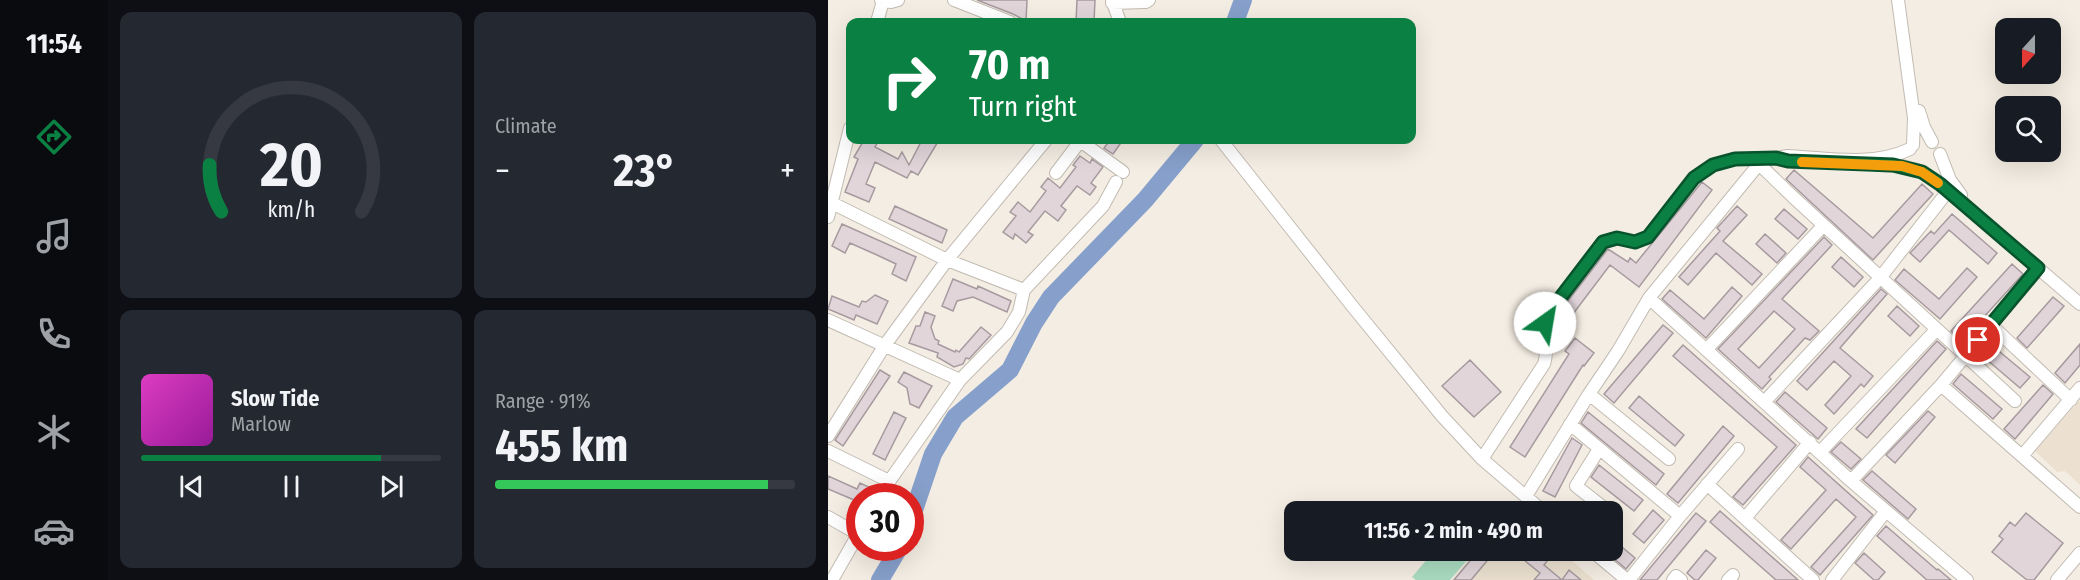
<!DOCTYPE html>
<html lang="en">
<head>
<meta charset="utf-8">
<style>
	:root { --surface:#171b24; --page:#242831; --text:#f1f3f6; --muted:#9ea1a6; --line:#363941; --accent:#0b8043 }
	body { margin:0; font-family:"Fira Sans Condensed",sans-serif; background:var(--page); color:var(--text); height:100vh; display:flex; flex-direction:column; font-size:22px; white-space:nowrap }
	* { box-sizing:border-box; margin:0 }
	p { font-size:20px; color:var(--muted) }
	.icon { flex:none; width:33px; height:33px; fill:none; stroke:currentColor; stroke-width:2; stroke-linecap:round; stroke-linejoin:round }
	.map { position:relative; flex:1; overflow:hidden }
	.sheet { display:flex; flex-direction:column; gap:12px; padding:12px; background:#0d0f14; width:720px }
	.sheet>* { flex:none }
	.top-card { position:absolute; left:18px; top:18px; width:570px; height:126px; border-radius:12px; box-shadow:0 6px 24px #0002; background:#0b8043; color:#fff; overflow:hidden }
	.needle { width:39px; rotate:201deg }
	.controls { position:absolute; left:1167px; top:18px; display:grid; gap:12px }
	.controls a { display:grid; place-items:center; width:66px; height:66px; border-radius:12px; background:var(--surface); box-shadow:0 6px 24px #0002; font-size:30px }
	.speed { position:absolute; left:18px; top:483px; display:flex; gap:12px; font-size:30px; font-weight:700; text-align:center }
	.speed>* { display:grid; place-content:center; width:78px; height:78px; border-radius:50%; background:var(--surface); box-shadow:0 6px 24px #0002; line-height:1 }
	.speed .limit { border:9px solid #d22; background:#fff; color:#111 }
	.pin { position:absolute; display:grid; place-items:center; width:51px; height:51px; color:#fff; margin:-26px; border:3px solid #fff; border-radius:50%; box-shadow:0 2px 6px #0007 }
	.me { position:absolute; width:66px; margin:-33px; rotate:32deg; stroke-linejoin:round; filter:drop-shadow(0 0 4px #0008) }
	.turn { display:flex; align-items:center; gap:21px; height:126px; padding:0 24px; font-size:27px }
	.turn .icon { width:78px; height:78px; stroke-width:2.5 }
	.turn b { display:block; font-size:42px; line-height:51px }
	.big { font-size:45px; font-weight:700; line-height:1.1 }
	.sheet .tile { flex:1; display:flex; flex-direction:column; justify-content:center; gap:9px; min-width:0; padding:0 21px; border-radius:12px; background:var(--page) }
	.sheet .dial { align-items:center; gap:0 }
	.dial svg { height:156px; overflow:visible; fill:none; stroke:var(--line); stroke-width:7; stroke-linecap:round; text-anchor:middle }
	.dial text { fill:var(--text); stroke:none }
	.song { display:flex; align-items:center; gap:18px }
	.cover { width:72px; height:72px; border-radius:9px; background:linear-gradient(135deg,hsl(310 70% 55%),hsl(300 70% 35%)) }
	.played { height:6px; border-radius:3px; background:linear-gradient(90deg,var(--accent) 80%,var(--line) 80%) }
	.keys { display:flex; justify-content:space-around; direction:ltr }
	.heat { display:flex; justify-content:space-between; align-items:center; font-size:33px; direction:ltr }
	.charge { height:9px; border-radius:4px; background:linear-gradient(90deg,#34c759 91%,var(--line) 0) }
	.sheet .tiles { flex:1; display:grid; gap:12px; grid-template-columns:repeat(2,1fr) }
	.trip { position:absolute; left:456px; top:501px; width:339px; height:60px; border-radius:12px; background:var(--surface); box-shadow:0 6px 24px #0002; font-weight:700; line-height:60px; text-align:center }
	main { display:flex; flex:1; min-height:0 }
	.dock { display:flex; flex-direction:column; width:108px; justify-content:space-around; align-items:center; background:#090b0e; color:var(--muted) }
	.dock .icon { width:42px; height:42px }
	.dock .selected { color:var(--accent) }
	.dock b { font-size:27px; color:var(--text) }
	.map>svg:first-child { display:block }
	.built { fill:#ece1d0 }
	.green { fill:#aadcc1 }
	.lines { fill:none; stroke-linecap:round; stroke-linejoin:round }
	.river { stroke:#86a0cb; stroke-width:18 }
	.building { fill:#e1d5da; stroke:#a69a9f; stroke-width:1.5; fill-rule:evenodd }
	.minor-casing { stroke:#c2bbb2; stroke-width:14 }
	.minor { stroke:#fff; stroke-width:12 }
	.route-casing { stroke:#07532c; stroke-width:15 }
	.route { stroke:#0b8043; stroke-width:10 }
	.slow { stroke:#f59e0b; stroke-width:10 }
</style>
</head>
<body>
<main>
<nav class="dock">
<b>11:54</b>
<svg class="icon selected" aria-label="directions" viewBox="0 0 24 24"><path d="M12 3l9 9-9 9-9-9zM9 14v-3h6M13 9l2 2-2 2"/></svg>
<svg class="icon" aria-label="music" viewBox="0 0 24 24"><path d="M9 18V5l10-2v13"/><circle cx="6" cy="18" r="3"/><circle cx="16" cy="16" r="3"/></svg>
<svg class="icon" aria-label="phone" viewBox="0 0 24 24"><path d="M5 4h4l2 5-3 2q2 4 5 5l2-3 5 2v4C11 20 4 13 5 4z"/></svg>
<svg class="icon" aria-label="climate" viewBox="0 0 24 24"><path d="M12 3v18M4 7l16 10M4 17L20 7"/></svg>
<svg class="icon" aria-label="car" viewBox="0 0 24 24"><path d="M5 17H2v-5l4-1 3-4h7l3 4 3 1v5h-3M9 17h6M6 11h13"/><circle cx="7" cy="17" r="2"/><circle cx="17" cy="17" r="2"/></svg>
</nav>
<section class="sheet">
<div class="tiles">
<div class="tile dial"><svg viewBox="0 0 100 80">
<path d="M14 69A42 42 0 1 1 86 69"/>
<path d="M14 69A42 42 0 0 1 8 45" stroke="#0b8043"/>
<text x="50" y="56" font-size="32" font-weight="700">20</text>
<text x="50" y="72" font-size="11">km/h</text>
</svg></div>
<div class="tile"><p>Climate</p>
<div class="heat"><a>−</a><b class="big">23°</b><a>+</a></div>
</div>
<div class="tile">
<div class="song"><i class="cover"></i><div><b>Slow Tide</b><p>Marlow</p></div></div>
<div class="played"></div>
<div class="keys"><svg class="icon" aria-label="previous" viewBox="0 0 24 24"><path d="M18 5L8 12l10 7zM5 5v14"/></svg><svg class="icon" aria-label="pause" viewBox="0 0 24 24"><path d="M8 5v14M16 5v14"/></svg><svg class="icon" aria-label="next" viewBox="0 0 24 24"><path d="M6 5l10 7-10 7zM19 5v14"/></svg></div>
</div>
<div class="tile"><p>Range · 91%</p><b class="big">455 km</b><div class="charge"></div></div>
</div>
</section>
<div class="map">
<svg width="1252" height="580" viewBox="0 0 1252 580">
	<rect width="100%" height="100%" fill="#f4ede3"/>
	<!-- built -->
	<path class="built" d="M 1252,400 L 1252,485 L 1237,471 L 1229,472 L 1207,451 Z
		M 649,550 L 733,551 L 766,580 L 624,580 Z"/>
	<!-- green -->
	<path class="green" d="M 606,551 L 606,550 L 647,551 L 622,580 L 588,580 L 584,577 Z"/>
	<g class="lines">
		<!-- river -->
		<path class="river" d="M 407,22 L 415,0
			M 82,522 L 105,454 L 127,417 L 182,370 L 206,323 L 223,297 L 317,200 L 367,140
			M 52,580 L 71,548"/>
	</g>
	<!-- building -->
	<path class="building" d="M 149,0 L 199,0 L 198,21 L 185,14 Z
		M 249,0 L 267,0 L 266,22 L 248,22 Z
		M 36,140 L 51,140 L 47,147 L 70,159 L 74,152 L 81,165 L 94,140 L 111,140 L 90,175 L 83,171 L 79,178 L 47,162 L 38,184 L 47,188 L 41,202 L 17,192 L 30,159 L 26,157 Z
		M 282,140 L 295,140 L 285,154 L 276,148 Z
		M 252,156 L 262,163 L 264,159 L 275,167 L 263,183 L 268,187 L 262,195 L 249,186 L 233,206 L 238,210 L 230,221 L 217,211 L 200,232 L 205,235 L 198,243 L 187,234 L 185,239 L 175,232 L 188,216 L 182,212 L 190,202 L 202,212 L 218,191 L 213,187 L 220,178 L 232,188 L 248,167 L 245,165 Z
		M 966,170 L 1045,238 L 1094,184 L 1105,194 L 1045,260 L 958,179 Z
		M 874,182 L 884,190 L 811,287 L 782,265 L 729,335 L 725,331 L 727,318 L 780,249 L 800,262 L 802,258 L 808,263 Z
		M 67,206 L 119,230 L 114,243 L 61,219 Z
		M 909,206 L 919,215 L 895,241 L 934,274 L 924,285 L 888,253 L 860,285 L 851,277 L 892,231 L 889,228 Z
		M 956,209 L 979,229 L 970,239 L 947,219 Z
		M 1124,214 L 1169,253 L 1160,264 L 1121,230 L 1092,262 L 1082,253 L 1103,231 L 1106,234 Z
		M 14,224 L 88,257 L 78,281 L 64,274 L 68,264 L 49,255 L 22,243 L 17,253 L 4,246 Z
		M 937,234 L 958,253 L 949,263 L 928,244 Z
		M 996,237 L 1004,245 L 954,299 L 991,331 L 982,340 L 977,338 L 941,377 L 943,379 L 934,389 L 890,349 ZM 946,311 L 967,329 L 931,368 L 910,349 Z
		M 1013,257 L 1035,277 L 1026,287 L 1004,267 Z
		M 1184,264 L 1195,274 L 1134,341 L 1123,331 Z
		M 1139,268 L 1149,277 L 1112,319 L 1067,280 L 1076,269 L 1111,299 Z
		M 125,279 L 149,289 L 150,286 L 183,301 L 179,312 L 145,297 L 129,301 L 125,311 L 114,306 Z
		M 904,287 L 914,296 L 878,338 L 834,299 L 842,290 L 876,319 Z
		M 1053,289 L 1059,294 L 1012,348 L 1045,376 L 1036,387 L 1033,384 L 1006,414 L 997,405 L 1023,376 L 1006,361 L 979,390 L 969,381 Z
		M 47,295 L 60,301 L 49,324 L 28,315 L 26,320 L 0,309 L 4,296 L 31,307 L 34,301 L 38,302 Z
		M 1225,297 L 1236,306 L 1199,348 L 1189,338 Z
		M 1069,306 L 1091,326 L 1082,336 L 1060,316 Z
		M 97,312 L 107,316 L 103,327 L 107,339 L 111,341 L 110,344 L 127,352 L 128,350 L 131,352 L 153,327 L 163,335 L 141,359 L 138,358 L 135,364 L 126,367 L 109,357 L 110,353 L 81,343 L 88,326 L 92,326 Z
		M 835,325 L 845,333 L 786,403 L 776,394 Z
		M 747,338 L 766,353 L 756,366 L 755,365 L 697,457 L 682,447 L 741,354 L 737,351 Z
		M 1109,341 L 1118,349 L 1039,438 L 1028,429 Z
		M 1160,342 L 1202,377 L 1192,388 L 1151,353 Z
		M 1252,344 L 1252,365 L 1237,383 L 1227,373 Z
		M 855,345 L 968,445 L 915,505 L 905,497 L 949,447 L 845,356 Z
		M 642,360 L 673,392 L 646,417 L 614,386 Z
		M 52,370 L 62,376 L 15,446 L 7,440 Z
		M 76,372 L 104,386 L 91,408 L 82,404 L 79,388 L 70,382 Z
		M 1133,374 L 1174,409 L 1165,419 L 1125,384 Z
		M 1215,385 L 1225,394 L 1187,439 L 1176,429 Z
		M 957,392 L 999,428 L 990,439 L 948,402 Z
		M 811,396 L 856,435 L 847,446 L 801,408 Z
		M 1100,411 L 1107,417 L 1067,463 L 1058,455 Z
		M 66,412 L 78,418 L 57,460 L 45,454 Z
		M 760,412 L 836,474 L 828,485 L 753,423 Z
		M 895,426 L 906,436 L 850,503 L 839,494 Z
		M 744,438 L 754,445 L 727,497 L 715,491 Z
		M 1013,442 L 1033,459 L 1023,469 L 1003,452 Z
		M 980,457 L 1045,515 L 992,575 L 983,567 L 1028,517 L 1008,499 L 963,549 L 953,540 L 998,490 L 972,467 Z
		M 771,465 L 815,500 L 806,511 L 763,477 Z
		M 1044,471 L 1088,509 L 1080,519 L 1035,480 Z
		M 0,476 L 29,489 L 32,483 L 43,488 L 40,494 L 43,496 L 32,496 L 32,515 L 21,510 L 26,500 L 0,489 Z
		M 825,510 L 836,520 L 816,543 L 805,534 Z
		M 892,511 L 960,571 L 970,580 L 948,580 L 882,522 Z
		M 868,513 L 878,521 L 829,580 L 812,580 Z
		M 1198,513 L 1235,543 L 1206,580 L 1199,580 L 1164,552 L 1175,539 L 1171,536 L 1182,522 L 1187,526 Z
		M 1058,526 L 1109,570 L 1110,569 L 1123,580 L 1099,580 L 1049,536 Z
		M 784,546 L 791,551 L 794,547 L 807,558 L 798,569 L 776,550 L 784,550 Z
		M 651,550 L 668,550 L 643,580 L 626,580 Z
		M 693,550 L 717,550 L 723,556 L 716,565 L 734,580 L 741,570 L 753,580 L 706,580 L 712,573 L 690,555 Z
		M 878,550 L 888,558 L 870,580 L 867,580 L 859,573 Z
		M 1036,553 L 1057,572 L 1050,580 L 1046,580 L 1027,563 Z"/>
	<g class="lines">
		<defs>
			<path id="minor" d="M 53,0 L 63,2 L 70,0
				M 126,0 L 182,22
				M 284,0 L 292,22
				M 1070,0 L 1086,118 L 1085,145
				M 284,3 L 318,2 L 321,0
				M 49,22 L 55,1
				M 1091,111 L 1096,127 L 1104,142
				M 251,140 L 295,172
				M 393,140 L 525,307 L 614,416 L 654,459 L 716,512
				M 1112,154 L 1122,180 L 1133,195
				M 1050,165 L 1074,166 L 1089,170
				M 1094,172 L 1120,191 L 1252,304
				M 228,173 L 253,140
				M 4,203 L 119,260 L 196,290
				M 0,217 L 22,128
				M 821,298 L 1023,481 L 1139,580
				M 0,320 L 132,380
				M 1163,325 L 1243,400
				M 879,349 L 995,226
				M 1113,385 L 1252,507
				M 761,394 L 841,459
				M 937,401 L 1052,278 L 1120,191
				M 742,424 L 852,516
				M 0,436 L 57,345 L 119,260 L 218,140
				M 771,449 L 748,486 L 781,512
				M 0,451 L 61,481
				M 992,452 L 1108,330
				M 1194,456 L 1252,388
				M 654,459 L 716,364 C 722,347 712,331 720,314 L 775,242 L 789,238 L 807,242 L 820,237 L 865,178 L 885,165 L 907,159 L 948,158 L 960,156 C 1000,158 1045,167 1082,149
				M 1023,481 L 1113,385 L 1211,268
				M 879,484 L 985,580
				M 51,496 L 132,380 L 179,332 L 191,312 L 196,290 L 275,206 L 288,182
				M 698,496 L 761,394 L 790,351 L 821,298 L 931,164 L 964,196 L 1187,401
				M 0,517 L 30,534
				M 917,518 L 982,442
				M 763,550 L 799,580
				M 4,580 L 32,531
				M 801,580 L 852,516 L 910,449
				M 845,580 L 848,576 L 853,580
				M 900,580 L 905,575
				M 1004,580 L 1058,511
				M 1229,580 L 1252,553"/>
		</defs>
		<!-- minor casing -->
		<use href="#minor" class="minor-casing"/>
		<!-- minor -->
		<use href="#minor" class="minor"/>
	</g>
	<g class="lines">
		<defs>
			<path id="route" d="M 717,323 L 720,314 L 775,242 L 789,238 L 807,242 L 820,237 L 866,178 L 885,165 L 907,159 L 948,158 L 960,161 L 1065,165 L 1094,172 L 1112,184 L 1210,268 L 1150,340"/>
		</defs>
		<!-- route casing -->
		<use href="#route" class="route-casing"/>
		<!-- route -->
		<use href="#route" class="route"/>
		<!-- slow -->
		<path class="slow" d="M 974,162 L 1074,166 L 1094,172 L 1110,183"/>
	</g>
</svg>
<div class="controls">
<a><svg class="needle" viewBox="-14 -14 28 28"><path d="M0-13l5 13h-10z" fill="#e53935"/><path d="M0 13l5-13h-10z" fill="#9ea1a6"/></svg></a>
<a><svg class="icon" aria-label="search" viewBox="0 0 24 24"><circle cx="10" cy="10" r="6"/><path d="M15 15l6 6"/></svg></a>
</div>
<div class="speed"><div class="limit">30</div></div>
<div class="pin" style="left:1150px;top:340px;background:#d93025"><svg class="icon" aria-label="arrive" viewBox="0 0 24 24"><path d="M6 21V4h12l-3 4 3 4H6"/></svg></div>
<svg class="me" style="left:717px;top:323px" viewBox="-20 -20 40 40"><circle r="19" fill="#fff"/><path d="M0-13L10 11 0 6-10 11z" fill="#0b8043"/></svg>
<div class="trip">11:56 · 2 min · 490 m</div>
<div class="top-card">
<div class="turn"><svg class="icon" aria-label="right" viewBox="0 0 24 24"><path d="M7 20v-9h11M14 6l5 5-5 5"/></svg><div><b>70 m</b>Turn right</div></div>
</div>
</div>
</main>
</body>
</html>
